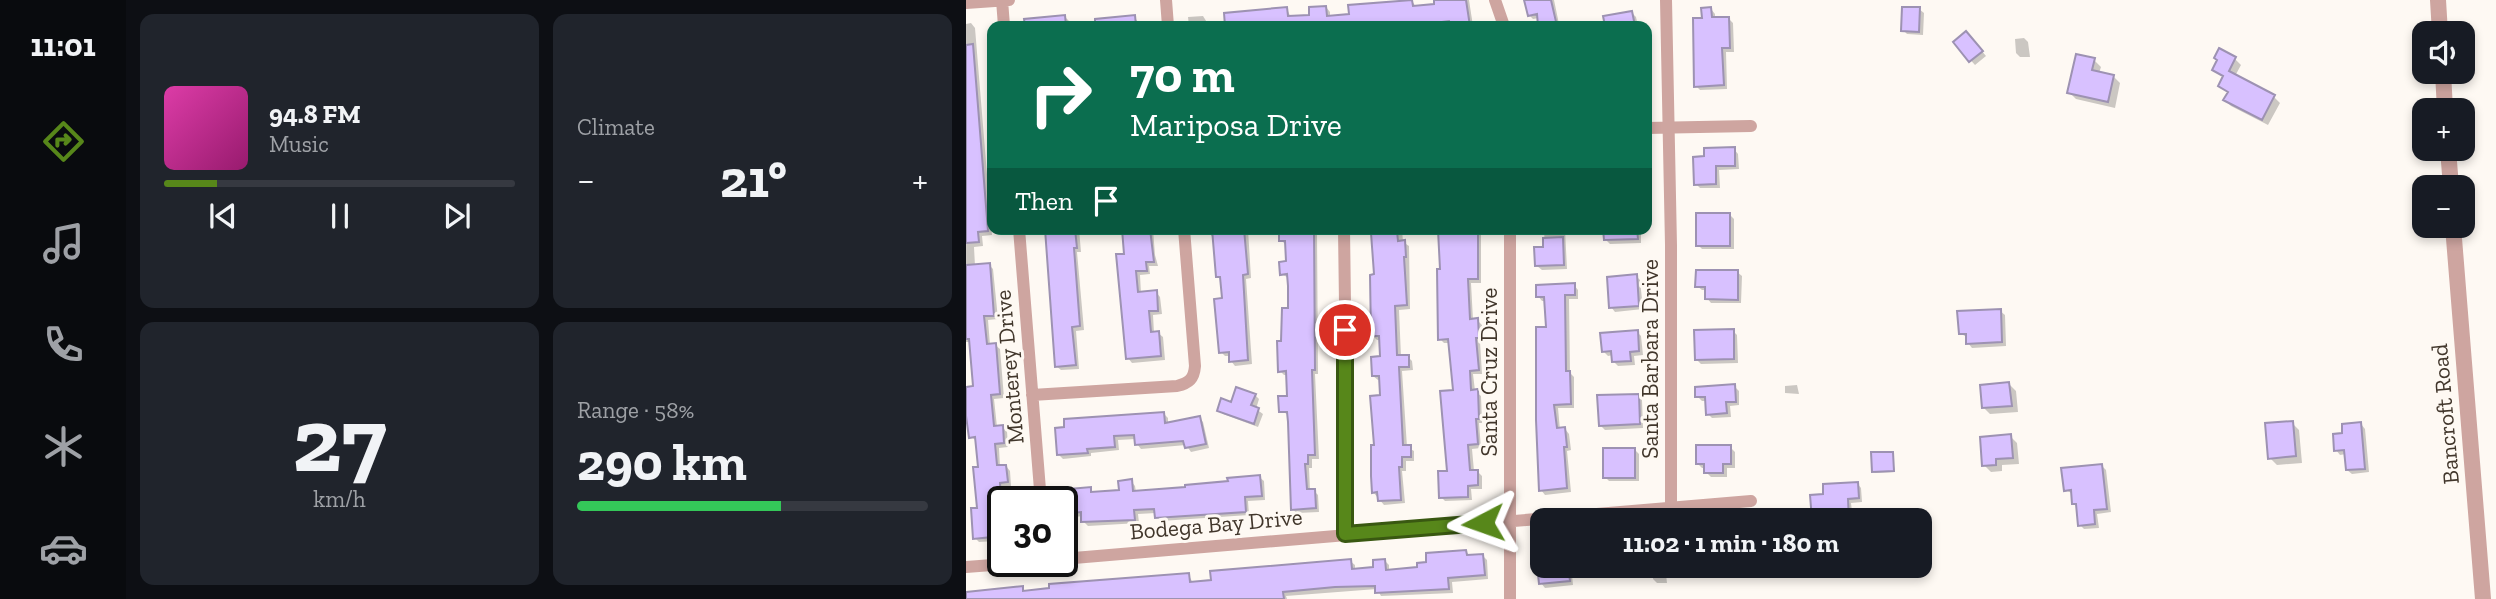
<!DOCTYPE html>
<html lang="en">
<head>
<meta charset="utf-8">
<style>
	:root { --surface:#171b24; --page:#20242c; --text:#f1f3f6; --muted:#9ea1a6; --line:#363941; --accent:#57871a }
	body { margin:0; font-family:"Zilla Slab",serif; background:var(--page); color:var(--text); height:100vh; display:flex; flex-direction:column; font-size:26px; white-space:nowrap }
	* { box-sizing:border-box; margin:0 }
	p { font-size:23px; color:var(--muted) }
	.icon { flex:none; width:38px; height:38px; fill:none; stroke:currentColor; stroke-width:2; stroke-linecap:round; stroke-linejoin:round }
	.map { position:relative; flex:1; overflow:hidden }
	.panel { display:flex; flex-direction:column; gap:14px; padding:14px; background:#0d0f14; width:840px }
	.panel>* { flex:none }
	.guide { position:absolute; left:21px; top:21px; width:665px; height:214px; border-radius:14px; box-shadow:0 4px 10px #0003; background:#0b6e4f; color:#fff; overflow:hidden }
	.controls { position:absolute; left:1446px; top:21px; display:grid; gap:14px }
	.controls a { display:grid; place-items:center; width:63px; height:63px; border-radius:14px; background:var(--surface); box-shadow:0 4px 10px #0003; font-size:35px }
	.speed { position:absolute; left:21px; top:486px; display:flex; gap:14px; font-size:35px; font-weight:700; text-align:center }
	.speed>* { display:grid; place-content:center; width:91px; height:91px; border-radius:50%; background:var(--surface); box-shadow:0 4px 10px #0003; line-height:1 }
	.speed .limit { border:4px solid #111; border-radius:10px; background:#fff; color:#111 }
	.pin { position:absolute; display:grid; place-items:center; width:60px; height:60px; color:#fff; margin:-30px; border:4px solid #fff; border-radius:50%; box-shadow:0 2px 7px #0007 }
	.me { position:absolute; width:77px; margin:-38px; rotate:266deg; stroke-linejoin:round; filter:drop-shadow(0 0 5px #0008) }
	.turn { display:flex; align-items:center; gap:24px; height:147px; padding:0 28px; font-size:32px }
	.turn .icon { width:91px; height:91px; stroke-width:2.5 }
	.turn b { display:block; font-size:49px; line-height:60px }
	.then { display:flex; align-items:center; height:66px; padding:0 28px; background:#0003; gap:14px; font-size:26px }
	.big { font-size:52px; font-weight:700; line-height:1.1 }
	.panel .card { flex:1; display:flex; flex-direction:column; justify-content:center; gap:10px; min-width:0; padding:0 24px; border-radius:14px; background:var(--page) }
	.panel .dial { align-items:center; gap:0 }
	.dial b { font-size:91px; line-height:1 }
	.song { display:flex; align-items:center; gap:21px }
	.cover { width:84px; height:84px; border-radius:10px; background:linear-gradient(135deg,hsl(320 70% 55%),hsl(320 70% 35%)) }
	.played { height:7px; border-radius:4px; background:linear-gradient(90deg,var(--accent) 15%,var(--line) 15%) }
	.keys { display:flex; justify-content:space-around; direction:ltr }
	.heat { display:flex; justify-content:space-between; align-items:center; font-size:38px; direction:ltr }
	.charge { height:10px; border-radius:5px; background:linear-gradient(90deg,#34c759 58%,var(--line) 0) }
	.panel .tiles { flex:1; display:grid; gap:14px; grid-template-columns:repeat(2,1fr) }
	.trip { position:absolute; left:564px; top:508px; width:402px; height:70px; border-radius:14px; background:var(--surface); box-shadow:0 4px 10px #0003; font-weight:700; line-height:70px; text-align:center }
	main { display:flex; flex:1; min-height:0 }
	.menu { display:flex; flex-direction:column; width:126px; justify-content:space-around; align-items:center; background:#090b0e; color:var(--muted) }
	.menu .icon { width:49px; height:49px }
	.menu .current { color:var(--accent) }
	.menu b { font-size:32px; color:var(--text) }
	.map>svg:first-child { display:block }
	.shadow { fill:#0003 }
	.building { fill:#d8c1ff; stroke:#9d92b2; stroke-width:2 }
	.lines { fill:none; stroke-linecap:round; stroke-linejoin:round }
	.minor { stroke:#cea5a0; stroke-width:12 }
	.tertiary { stroke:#cea5a0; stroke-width:16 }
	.route-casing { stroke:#395811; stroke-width:18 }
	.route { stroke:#57871a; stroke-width:12 }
	.labels { text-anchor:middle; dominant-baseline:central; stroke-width:6; stroke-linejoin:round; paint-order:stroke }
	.street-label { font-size:23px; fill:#41362b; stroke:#fef9f3 }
</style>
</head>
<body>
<main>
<nav class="menu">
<b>11:01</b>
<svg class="icon current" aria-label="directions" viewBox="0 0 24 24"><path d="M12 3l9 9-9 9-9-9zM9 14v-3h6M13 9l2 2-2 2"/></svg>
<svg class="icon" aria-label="music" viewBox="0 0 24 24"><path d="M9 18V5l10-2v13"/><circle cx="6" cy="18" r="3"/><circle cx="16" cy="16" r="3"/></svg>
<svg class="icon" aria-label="phone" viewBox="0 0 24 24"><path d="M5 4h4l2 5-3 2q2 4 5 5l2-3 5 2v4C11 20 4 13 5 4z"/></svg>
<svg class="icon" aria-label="climate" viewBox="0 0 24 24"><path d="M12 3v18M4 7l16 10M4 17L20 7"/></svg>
<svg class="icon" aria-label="car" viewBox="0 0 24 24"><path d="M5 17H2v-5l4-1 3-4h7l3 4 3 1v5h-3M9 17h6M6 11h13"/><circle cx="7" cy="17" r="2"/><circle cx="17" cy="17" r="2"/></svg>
</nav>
<section class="panel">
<div class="tiles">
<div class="card">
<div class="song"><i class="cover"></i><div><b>94.8 FM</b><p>Music</p></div></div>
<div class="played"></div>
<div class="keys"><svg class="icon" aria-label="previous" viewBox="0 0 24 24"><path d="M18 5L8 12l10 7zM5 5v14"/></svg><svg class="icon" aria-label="pause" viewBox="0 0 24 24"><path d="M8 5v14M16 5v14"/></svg><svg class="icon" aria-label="next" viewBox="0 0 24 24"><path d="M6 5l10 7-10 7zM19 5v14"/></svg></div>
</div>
<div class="card"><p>Climate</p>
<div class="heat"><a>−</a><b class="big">21°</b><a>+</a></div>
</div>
<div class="card dial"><b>27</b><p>km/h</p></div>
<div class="card"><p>Range · 58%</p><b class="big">290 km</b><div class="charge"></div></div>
</div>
</section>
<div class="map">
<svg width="1530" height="599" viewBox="0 0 1530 599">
	<rect width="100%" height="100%" fill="#fef9f3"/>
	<!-- shadow -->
	<path class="shadow" d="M 470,0 L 503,0 L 507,26 L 223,26 L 222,17 L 237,16 L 242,24 L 261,23 L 321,9 L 325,18 L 345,16 L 360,7 L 364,12 L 364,17 L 385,16 L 446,1 L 450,7 L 470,5 Z
		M 560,0 L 588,0 L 593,24 L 600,23 L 603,26 L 574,26 L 573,18 L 567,19 L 563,15 Z
		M 745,9 L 749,14 L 749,19 L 762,18 L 767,23 L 768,52 L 760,52 L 761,89 L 734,90 L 730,86 Z
		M 953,9 L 958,13 L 957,35 L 941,34 L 937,30 Z
		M 666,13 L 670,17 L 672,26 L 641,26 L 639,17 Z
		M 99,17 L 103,21 L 103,26 L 65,26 L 64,20 Z
		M 168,17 L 172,22 L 173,26 L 140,26 L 139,20 Z
		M 5,23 L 9,28 L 26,235 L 16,236 L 17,246 L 8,247 L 9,266 L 23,265 L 27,269 L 32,319 L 22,320 L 24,345 L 29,345 L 34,349 L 38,398 L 28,399 L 31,427 L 36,427 L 41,431 L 42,447 L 33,448 L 34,467 L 40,466 L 44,471 L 45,486 L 38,487 L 39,502 L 37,502 L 37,530 L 29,531 L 30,541 L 13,542 L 9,538 L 13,509 L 13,469 L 11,441 L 5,437 L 0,420 L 0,388 L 9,387 L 5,342 L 0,342 L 0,24 Z
		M 1004,37 L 1020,56 L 1009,65 L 989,43 Z
		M 1058,38 L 1062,42 L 1064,57 L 1054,57 L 1050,53 L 1049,39 Z
		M 1269,59 L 1275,65 L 1269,76 L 1308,97 L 1314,103 L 1302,125 L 1265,106 L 1259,100 L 1263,94 L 1254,86 L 1258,78 L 1248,70 Z
		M 1128,60 L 1135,67 L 1133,73 L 1147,76 L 1154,83 L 1149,108 L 1110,99 L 1103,92 Z
		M 768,149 L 772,154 L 773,169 L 753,170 L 754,188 L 734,188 L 730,184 Z
		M 764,215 L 768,219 L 768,249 L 736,249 L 732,245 Z
		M 80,229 L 113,229 L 115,252 L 111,252 L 118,330 L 110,331 L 113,369 L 95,370 L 90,366 Z
		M 158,229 L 187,229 L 189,255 L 192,266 L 183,266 L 184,274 L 174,275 L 175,294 L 190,292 L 194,297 L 196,314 L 187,315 L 188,333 L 192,333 L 197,337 L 199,360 L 166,363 L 162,358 Z
		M 244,229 L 282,229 L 285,278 L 280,279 L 286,364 L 269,366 L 265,361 L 265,356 L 259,356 L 255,352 L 258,299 L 257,281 L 252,276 L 248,239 L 245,235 Z
		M 315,229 L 351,229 L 352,374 L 349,374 L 353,459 L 346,459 L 346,468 L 343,468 L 344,491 L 348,491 L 352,495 L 353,512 L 331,513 L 326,509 L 323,415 L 315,411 L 323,397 L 322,375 L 318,375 L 314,371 L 324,310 L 323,278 L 315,274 L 322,263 L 319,244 L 315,240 Z
		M 407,229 L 436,229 L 437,242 L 443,246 L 444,309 L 433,310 L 435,357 L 442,357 L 446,361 L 447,370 L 436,371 L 441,447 L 448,451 L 448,461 L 440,461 L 440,471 L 436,471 L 439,503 L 418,505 L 407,492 L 416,397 L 415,380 L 412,380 L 407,376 L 415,358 L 415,340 L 411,340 L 407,336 L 410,276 Z
		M 488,229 L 515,229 L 515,283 L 505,283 L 507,320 L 511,320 L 516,325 L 516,342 L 514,342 L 516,374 L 507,374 L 509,391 L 515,396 L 516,423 L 513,423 L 515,448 L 506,449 L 508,471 L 511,471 L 516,476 L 516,489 L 505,489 L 506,500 L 479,501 L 475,497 L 483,472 L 489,392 L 484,343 L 478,343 L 474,339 L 476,270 Z
		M 574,229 L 599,229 L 601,269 L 576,270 L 571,266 L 579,248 L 578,230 Z
		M 639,229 L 675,229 L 675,243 L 644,244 L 639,239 Z
		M 771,272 L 776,276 L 775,303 L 745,303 L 741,298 L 741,290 L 736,290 L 731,286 Z
		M 670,276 L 674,280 L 677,309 L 649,312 L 645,307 Z
		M 608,285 L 612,290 L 612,299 L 603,299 L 604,373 L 608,377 L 608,408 L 592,408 L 594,430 L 599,429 L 603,434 L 605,450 L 601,451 L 605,492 L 579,495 L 575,490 L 581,329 L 580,301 L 576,301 L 572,296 Z
		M 1034,311 L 1039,315 L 1040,346 L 1006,348 L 1002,343 L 1002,338 L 994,333 Z
		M 767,331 L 771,335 L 772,363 L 735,364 L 730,359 Z
		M 671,332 L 675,336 L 677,355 L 668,356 L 669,365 L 652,366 L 648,362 L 647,355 L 642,356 L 638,352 Z
		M 1043,384 L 1050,391 L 1052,412 L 1024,414 L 1017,407 Z
		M 831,385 L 833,394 L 819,393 L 819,386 Z
		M 768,386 L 773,391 L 773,405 L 764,406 L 765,417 L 746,418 L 742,414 L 741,401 L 736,401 L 731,396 Z
		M 289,395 L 293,399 L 290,409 L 297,414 L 292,427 L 257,414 L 253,410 Z
		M 672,396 L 676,400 L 677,428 L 639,430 L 634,425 Z
		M 198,414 L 202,418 L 202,424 L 233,418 L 237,422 L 243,448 L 225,452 L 220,445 L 175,449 L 171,444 L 170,439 L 152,440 L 153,450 L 125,453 L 125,456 L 97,459 L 93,455 Z
		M 1326,423 L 1333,430 L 1336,463 L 1311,465 L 1304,458 Z
		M 1395,424 L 1399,429 L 1403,472 L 1386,474 L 1381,470 L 1380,454 L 1374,455 L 1370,450 L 1378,434 Z
		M 1044,436 L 1051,443 L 1053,464 L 1036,465 L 1036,471 L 1025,472 L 1018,465 Z
		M 764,447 L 769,452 L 769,468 L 761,468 L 761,477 L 745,477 L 740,472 L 740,468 L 736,468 L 732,464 Z
		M 669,450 L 673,454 L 673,481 L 643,481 L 639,477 Z
		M 926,453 L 929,472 L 909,473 L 907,471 Z
		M 1136,466 L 1140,470 L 1145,512 L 1131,514 L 1133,528 L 1118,529 L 1114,525 L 1112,507 L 1108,504 L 1107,494 L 1100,490 Z
		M 293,477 L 298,481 L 299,500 L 282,501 L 283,515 L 195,521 L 190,513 L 172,514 L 173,523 L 122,526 L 117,521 L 117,516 L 101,518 L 96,513 L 94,492 L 124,489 L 129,494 L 154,492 L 165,481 L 169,486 L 170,492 L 264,483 Z
		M 891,483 L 895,488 L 896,502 L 885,503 L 887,520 L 847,520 Z
		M 572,546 L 576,546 L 576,565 L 605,565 L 607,585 L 579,588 L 575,583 Z
		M 500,552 L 504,556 L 516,555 L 521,560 L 522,579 L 486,582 L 487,593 L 415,596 L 411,589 L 320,596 L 321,599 L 7,599 L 56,588 L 61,592 L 222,574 L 227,583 L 384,561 L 389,565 L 389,570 L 409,568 L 419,561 L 423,565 L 423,572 L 453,569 Z
		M 629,565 L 658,565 L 659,572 L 634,574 Z
		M 686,565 L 720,565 L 720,572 L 700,574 L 701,583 L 691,583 L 687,579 Z"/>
	<!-- building -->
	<path class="building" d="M 446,0 L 447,6 L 468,4 L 468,0 L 500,0 L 504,26 L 484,26 L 483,21 L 443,26 L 259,26 L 258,13 L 321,7 L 322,16 L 343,15 L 343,7 L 360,6 L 361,16 L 383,14 L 382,5 Z
		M 558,0 L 585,0 L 591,26 L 572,26 L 571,14 L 562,16 Z
		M 745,7 L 746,17 L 763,17 L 764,48 L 756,48 L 758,85 L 728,87 L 727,18 L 736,18 L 735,8 Z
		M 936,7 L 954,7 L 953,32 L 935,31 Z
		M 666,11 L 669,26 L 639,26 L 637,16 Z
		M 99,15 L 100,26 L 59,26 L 58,19 Z
		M 169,15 L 170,26 L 129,26 L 129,19 Z
		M 1000,31 L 1017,51 L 1003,62 L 987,42 Z
		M 7,44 L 22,231 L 12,232 L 13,242 L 0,243 L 0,45 Z
		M 1253,48 L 1270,57 L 1263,71 L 1309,95 L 1296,120 L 1257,100 L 1262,92 L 1252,86 L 1257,76 L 1246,70 L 1251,60 L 1248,58 Z
		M 1110,54 L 1129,58 L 1126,70 L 1148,75 L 1142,102 L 1101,93 Z
		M 769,147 L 769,166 L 750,166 L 750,184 L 728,185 L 727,157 L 738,156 L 738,148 Z
		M 730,213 L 764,213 L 764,246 L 730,246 Z
		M 79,229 L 109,229 L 111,248 L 108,248 L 114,326 L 106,327 L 110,365 L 89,367 Z
		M 156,229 L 184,229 L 188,262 L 180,262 L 181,271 L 170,271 L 172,292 L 191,290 L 192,311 L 183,311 L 185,332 L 193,331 L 195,356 L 160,359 L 150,254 L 158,254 Z
		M 246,229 L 278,229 L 282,274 L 277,275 L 282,360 L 263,362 L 263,352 L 253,353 L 248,299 L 256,298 L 254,277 L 250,277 Z
		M 313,229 L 348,229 L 349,370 L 346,370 L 349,455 L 342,455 L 342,464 L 339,464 L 341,489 L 349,489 L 350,508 L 325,510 L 322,422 L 321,412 L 313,412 L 312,396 L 321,396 L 320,371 L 312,372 L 311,341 L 315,341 L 316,308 L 322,308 L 322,286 L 321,274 L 314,275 L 313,262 L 320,261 L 319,241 L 313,241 Z
		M 512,229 L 512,279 L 502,279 L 504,319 L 512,318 L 513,338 L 510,338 L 513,370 L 504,371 L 505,390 L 512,389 L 513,419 L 510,419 L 512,444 L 502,445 L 504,470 L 512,470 L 512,485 L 502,486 L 502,497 L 473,498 L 472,471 L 481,471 L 474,391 L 487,390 L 482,339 L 472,340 L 471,269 L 474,269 L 472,230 Z
		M 637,229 L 671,229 L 672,239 L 638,240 Z
		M 431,231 L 432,241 L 439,240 L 440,257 L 438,257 L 441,305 L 429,306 L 431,355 L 443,355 L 443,367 L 433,367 L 437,445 L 445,445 L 445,457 L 436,457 L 436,467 L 433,467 L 435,500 L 412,501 L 411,492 L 406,493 L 405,476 L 405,445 L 408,445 L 404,396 L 414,395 L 413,376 L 406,376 L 405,357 L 414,356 L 413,336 L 405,336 L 404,275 L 408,274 L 405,233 Z
		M 597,237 L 598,265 L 569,266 L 568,247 L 577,247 L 577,238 Z
		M 24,263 L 28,316 L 18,316 L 21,344 L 30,343 L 34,394 L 25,395 L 28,426 L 37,425 L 38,443 L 29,444 L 31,465 L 40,465 L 42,482 L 34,483 L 36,526 L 25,527 L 26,537 L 7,539 L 5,508 L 11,508 L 7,467 L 12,467 L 9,437 L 3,438 L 0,416 L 0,387 L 7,386 L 3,339 L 0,339 L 0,265 Z
		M 730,270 L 772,270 L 772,300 L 739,299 L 739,287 L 729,287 Z
		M 671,274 L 673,306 L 643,308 L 641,277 Z
		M 609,283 L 609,295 L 599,295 L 600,371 L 604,371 L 605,404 L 588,405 L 591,428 L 599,427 L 601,447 L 598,447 L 601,488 L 573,491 L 570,420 L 570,327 L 580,327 L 578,297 L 570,297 L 570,285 Z
		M 1035,309 L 1036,342 L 1000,344 L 1000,334 L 993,334 L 991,311 Z
		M 768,329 L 768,359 L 729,360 L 728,330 Z
		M 672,330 L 673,351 L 664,352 L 665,361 L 646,362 L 645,351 L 636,352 L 634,333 Z
		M 1043,382 L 1046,406 L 1016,408 L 1014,385 Z
		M 769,384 L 770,402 L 760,402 L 761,413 L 740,415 L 739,397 L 729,397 L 729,387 Z
		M 270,387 L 290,394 L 285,405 L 293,408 L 288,424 L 251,411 L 255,398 L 265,402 Z
		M 673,394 L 674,424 L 633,426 L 631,395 Z
		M 198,412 L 199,423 L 234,416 L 240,444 L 219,448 L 217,441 L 169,445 L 168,435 L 148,436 L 149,447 L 121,449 L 122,453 L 91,455 L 89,428 L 98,427 L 98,419 Z
		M 1327,421 L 1330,456 L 1302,459 L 1299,423 Z
		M 1395,422 L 1399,469 L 1380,470 L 1378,450 L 1368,451 L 1367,434 L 1376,433 L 1376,424 Z
		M 1045,434 L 1047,458 L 1030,459 L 1030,465 L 1016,466 L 1014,437 Z
		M 730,445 L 765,445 L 765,464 L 757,464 L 757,473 L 738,473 L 738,464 L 730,464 Z
		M 637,448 L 669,448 L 669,478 L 637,478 Z
		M 905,452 L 927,452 L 928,471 L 906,472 Z
		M 1136,464 L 1141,509 L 1128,510 L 1129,524 L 1112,526 L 1110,504 L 1106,504 L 1105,490 L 1098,491 L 1095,468 Z
		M 294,475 L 296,496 L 279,497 L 280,512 L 189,518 L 188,509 L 168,510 L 169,520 L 115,522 L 115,512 L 96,514 L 96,502 L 94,502 L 92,490 L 125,487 L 125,492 L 153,490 L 152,481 L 166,479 L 167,491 L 219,487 L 219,485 L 262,481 L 261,478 Z
		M 892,482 L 893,498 L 882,499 L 883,520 L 846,520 L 844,495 L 857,494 L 857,484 Z
		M 500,550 L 501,555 L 517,554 L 519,575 L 482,578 L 483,589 L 409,593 L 409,586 L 369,587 L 317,592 L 318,599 L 0,599 L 0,592 L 57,586 L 57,591 L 83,588 L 83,584 L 223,573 L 224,582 L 245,580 L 244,571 L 385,559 L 386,569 L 407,567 L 407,560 L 419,559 L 420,570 L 451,567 L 451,563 L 460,562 L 460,553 Z
		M 571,565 L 602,565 L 604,581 L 573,584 Z"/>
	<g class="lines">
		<!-- minor -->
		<path class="minor" d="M 36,0 L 38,26
			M 200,0 L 202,26
			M 529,0 L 538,26
			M 700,0 L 705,245 L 705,507
			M 0,3 L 43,0
			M 681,128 L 785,126
			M 53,229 L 75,502
			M 378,229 L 380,380 L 379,534
			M 544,229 L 544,599
			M 66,395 L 211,386 C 223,383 228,379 229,366 L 218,229
			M 96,559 L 785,501
			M 0,567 L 64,562"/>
		<!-- tertiary -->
		<path class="tertiary" d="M 1472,0 L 1474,33
			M 1477,72 L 1479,110
			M 1482,149 L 1485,187
			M 1487,226 L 1517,599"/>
	</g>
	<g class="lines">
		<defs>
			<path id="route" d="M 379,330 L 379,534 L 517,523"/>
		</defs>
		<!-- route casing -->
		<use href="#route" class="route-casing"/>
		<!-- route -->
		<use href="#route" class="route"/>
	</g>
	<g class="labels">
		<!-- street labels -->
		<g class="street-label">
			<text transform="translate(684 359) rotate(-90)">Santa Barbara Drive</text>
			<text transform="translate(43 367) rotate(-95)">Monterey Drive</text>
			<text transform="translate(523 372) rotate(-90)">Santa Cruz Drive</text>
			<text transform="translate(1479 414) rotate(-95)">Bancroft Road</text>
			<text transform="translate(250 524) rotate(-5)">Bodega Bay Drive</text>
		</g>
	</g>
</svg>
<div class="controls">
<a><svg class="icon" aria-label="sound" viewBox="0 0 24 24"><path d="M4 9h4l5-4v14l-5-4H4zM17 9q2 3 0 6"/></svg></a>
<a>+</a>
<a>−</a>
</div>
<div class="speed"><div class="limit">30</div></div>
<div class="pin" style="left:379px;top:330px;background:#d93025"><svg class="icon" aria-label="arrive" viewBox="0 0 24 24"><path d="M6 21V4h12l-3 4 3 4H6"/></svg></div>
<svg class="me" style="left:517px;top:523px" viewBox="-20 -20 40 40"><path d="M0-17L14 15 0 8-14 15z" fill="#57871a" stroke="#fff" stroke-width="4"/></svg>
<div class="trip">11:02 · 1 min · 180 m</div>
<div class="guide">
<div class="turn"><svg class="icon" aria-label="right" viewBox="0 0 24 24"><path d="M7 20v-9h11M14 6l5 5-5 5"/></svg><div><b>70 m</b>Mariposa Drive</div></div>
<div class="then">Then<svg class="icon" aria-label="arrive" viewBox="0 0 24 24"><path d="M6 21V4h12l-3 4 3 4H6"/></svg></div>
</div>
</div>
</main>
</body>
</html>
